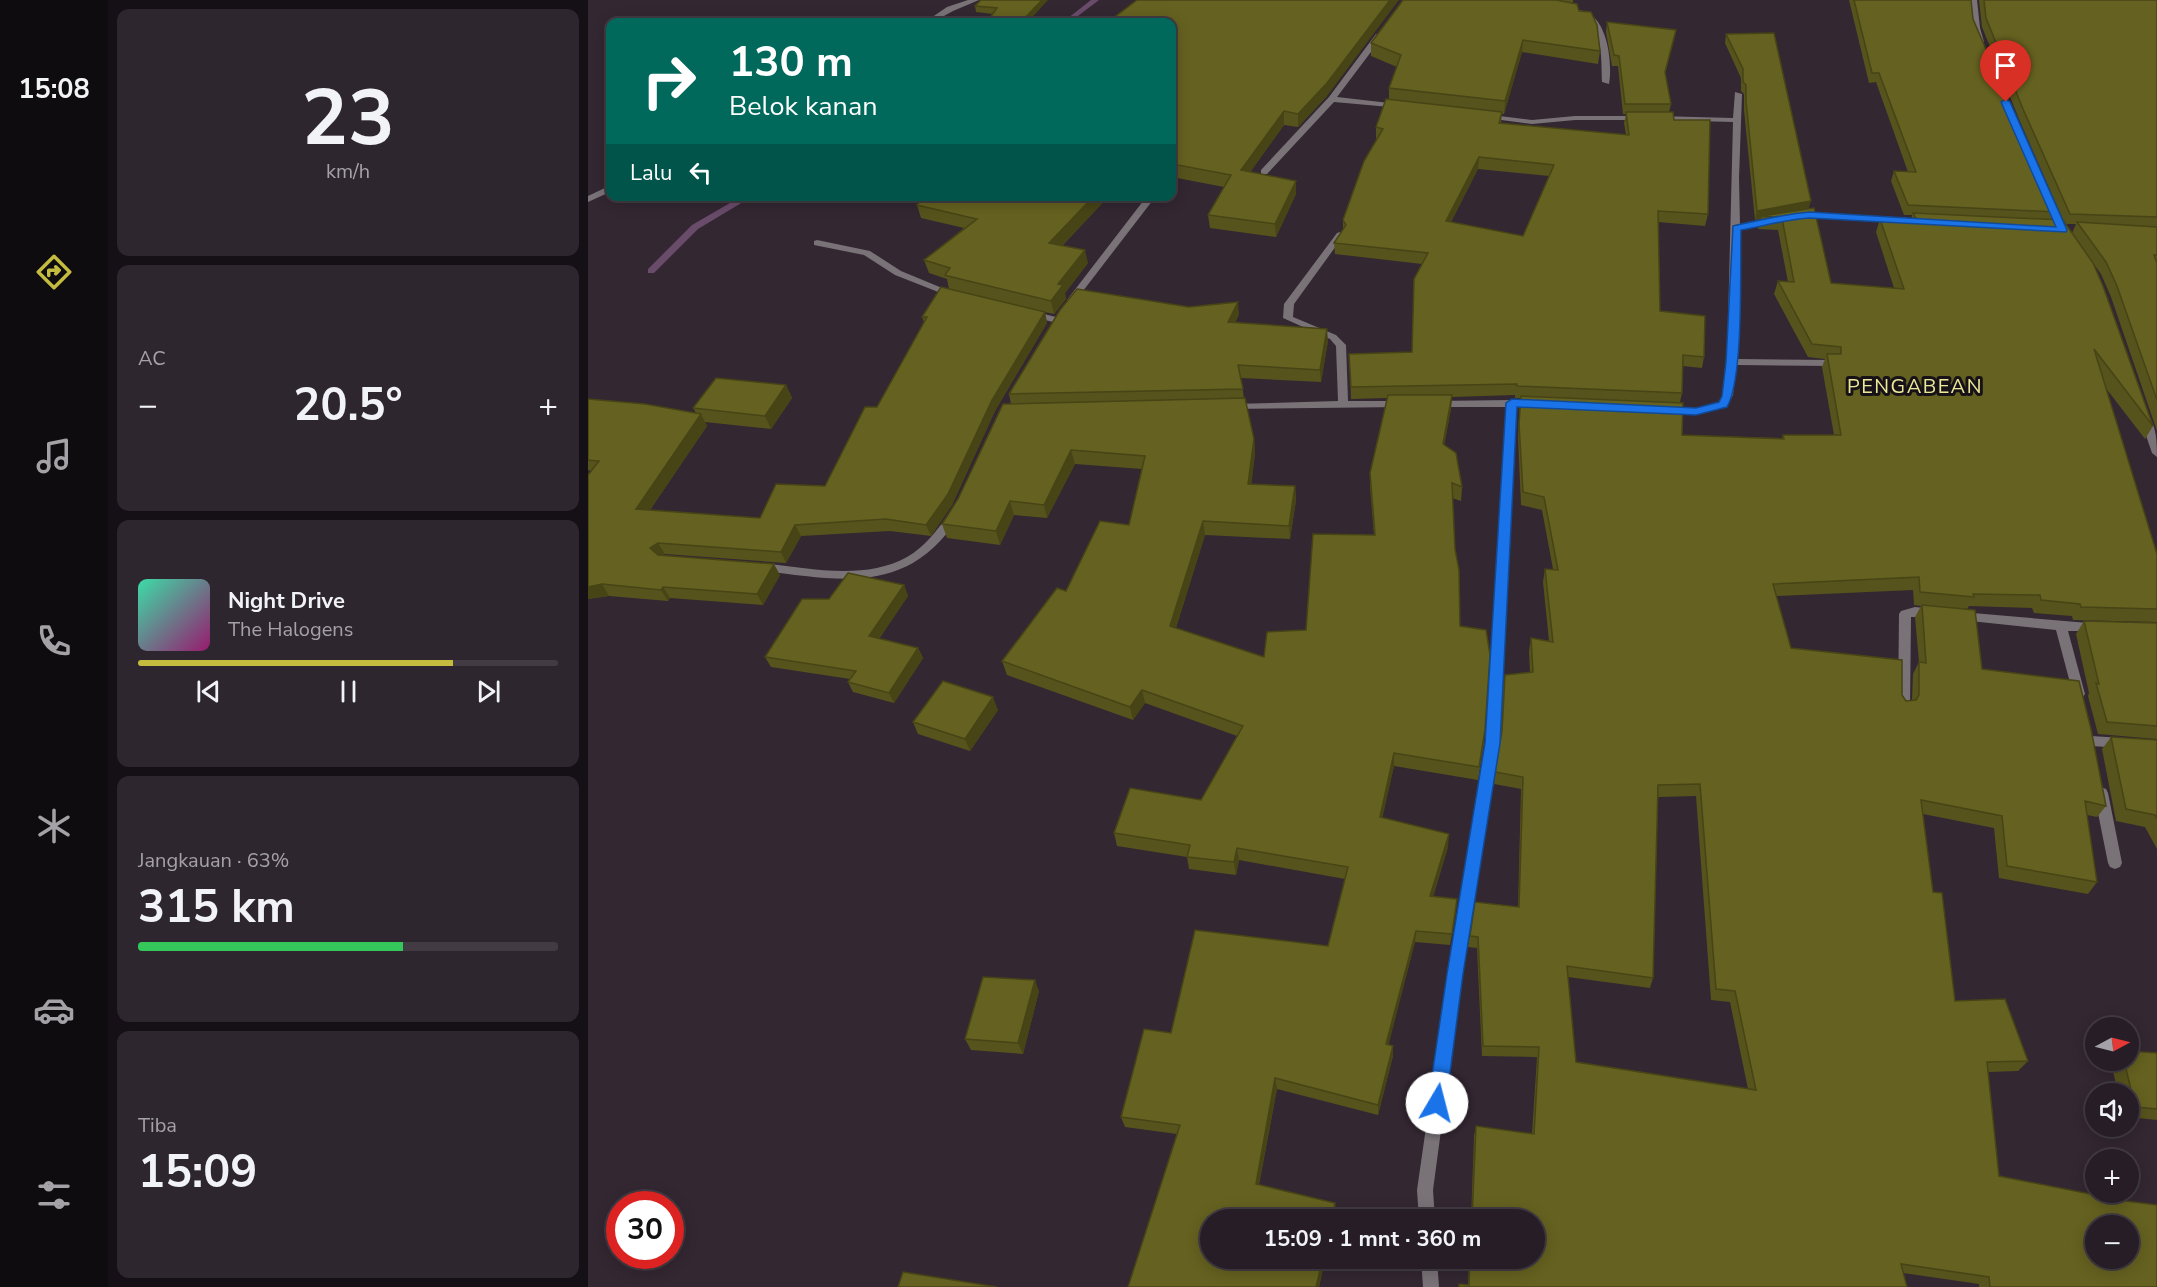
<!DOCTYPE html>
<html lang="id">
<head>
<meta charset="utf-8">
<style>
	:root { --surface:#261d26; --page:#2e262e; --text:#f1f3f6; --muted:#a4a2a7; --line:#423b43; --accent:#c4bc3e }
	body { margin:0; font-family:"Nunito Sans",sans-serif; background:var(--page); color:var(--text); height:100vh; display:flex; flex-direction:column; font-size:22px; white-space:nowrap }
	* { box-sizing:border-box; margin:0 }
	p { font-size:20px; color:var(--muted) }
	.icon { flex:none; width:33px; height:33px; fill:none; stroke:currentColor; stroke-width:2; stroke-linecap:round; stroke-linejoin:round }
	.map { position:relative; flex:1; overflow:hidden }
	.details { display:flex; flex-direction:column; gap:9px; padding:9px; background:#151015; width:480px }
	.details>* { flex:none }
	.guide { position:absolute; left:18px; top:18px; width:570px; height:183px; border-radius:12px; box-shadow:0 3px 15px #0003,0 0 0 2px var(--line); background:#00695c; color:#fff; overflow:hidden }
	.needle { width:39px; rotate:83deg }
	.buttons { position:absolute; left:1497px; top:1017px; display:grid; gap:12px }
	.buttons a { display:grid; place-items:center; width:54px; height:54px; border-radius:50%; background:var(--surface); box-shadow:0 3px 15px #0003,0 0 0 2px var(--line); font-size:30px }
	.speed { position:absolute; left:18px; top:1191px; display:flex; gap:12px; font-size:30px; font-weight:700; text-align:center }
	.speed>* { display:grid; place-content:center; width:78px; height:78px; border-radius:50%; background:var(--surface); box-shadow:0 3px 15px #0003,0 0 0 2px var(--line); line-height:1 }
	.speed .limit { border:9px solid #d22; background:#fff; color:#111 }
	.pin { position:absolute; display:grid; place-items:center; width:51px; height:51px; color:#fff; margin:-62px -26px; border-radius:50% 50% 50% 0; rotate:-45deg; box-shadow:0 0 6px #0007 }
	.pin .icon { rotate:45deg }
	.me { position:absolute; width:66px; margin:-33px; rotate:8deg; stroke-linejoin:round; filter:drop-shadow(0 0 4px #0008) }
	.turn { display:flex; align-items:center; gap:21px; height:126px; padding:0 24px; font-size:27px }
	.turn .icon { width:78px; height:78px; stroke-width:2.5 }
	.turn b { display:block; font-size:42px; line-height:51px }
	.then { display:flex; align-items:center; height:57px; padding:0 24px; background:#0003; gap:12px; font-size:22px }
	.big { font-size:45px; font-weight:700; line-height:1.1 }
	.details .tile { flex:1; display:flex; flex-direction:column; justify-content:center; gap:9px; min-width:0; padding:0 21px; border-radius:12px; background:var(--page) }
	.details .dial { align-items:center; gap:0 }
	.dial b { font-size:78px; line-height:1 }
	.song { display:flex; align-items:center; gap:18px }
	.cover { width:72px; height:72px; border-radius:9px; background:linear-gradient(135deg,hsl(160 70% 55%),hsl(320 70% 35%)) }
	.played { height:6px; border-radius:3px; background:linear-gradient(90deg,var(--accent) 75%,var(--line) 75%) }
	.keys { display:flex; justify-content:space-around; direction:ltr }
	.heat { display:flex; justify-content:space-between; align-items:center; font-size:33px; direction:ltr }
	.charge { height:9px; border-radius:4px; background:linear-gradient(90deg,#34c759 63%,var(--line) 0) }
	.trip { position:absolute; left:612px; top:1209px; width:345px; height:60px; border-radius:30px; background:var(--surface); box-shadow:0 3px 15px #0003,0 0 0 2px var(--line); font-weight:700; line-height:60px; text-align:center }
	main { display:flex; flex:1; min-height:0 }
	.tabs { display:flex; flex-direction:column; width:108px; justify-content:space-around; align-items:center; background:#0f0c0f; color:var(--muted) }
	.tabs .icon { width:42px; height:42px }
	.tabs .selected { color:var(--accent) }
	.tabs b { font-size:27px; color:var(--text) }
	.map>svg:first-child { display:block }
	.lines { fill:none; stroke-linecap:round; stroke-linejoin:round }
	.stream { fill:#694b6a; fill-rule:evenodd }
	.street { fill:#797378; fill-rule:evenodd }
	.wall { fill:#57531c; fill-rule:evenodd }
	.shaded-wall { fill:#474416 }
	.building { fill:#656120; stroke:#474416; stroke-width:1.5; fill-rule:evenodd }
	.route { fill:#1a73e8; stroke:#114b97; stroke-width:1.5 }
	.labels { text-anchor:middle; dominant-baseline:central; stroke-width:6; stroke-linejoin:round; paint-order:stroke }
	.quarter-label { font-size:20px; letter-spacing:1.5px; fill:#ece899; stroke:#171217 }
</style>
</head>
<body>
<main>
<nav class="tabs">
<b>15:08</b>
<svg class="icon selected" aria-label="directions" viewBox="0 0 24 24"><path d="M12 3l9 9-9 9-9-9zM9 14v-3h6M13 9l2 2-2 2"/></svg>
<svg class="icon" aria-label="music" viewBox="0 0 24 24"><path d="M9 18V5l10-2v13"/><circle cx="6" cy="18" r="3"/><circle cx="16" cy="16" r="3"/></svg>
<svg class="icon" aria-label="phone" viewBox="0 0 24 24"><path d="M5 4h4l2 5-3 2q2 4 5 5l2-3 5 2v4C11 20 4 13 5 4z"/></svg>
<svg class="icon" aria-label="climate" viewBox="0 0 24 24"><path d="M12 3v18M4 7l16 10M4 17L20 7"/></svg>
<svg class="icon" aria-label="car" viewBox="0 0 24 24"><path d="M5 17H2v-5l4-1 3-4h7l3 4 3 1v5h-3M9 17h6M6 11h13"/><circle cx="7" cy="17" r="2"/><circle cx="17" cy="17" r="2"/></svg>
<svg class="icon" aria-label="filters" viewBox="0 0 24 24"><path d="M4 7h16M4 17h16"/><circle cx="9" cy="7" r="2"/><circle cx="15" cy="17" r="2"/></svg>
</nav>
<section class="details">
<div class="tile dial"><b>23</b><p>km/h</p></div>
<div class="tile"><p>AC</p>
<div class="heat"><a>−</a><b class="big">20.5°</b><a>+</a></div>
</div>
<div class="tile">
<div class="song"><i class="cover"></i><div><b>Night Drive</b><p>The Halogens</p></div></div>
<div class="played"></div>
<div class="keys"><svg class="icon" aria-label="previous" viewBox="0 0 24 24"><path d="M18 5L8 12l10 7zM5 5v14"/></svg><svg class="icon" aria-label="pause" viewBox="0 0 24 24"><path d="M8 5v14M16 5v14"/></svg><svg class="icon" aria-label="next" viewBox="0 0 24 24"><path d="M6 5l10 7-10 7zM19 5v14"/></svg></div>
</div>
<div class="tile"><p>Jangkauan · 63%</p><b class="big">315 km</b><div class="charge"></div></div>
<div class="tile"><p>Tiba</p><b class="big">15:09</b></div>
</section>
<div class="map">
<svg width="1569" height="1287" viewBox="0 0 1569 1287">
	<rect width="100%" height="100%" fill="#332732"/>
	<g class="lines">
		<!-- stream -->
		<path class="stream" d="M 503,0 L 511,0 L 482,22 L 475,22 Z
			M 154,196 L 165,196 L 110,229 L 66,273 L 60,273 L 60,269 L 104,225 Z"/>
		<!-- street -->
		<path class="street" d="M 380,0 L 391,0 L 365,11 L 345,22 L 337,22 L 359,7 Z
			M 1381,0 L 1389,0 L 1392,28 L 1396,42 L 1390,42 L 1384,28 Z
			M 989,10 C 1019,10 1025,62 1021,84 L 1014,82 C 1013,57 1016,25 989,14 Z
			M 788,34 L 795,36 L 749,97 L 810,104 L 813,104 L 813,108 L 746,102 L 679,174 L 673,174 L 673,170 L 741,97 Z
			M 1147,92 L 1154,94 L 1151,178 L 1152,225 L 1185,218 L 1189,221 L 1185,224 L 1152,230 L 1149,359 L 1244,360 L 1249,363 L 1244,366 L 1149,365 L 1145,395 L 1139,406 L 1108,414 L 1078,413 L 1074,412 L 1074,408 L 1108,408 L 1131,402 L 1135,395 L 1139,362 L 1145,122 L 1069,120 L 1065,118 L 1069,116 L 1145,118 Z
			M 895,114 L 944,120 L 987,116 L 1052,116 L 1056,118 L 1052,120 L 987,120 L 944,124 L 898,118 L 894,116 Z
			M 19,187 L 22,187 L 22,192 L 0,202 L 0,196 Z
			M 559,196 L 568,196 L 485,304 L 479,304 L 479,300 Z
			M 1460,196 L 1464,199 L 1482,235 L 1481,237 L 1478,238 L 1474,235 L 1456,199 Z
			M 1214,212 L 1322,218 L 1326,221 L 1322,224 L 1211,217 L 1211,213 Z
			M 752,232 L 756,235 L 706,304 L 705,317 L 748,335 L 758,345 L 760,401 L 815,401 L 820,404 L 815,407 L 641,409 L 640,407 L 645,404 L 750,401 L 748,346 L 742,339 L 695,318 L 696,304 L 749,233 Z
			M 229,240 L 282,251 L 313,271 L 371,295 L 369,297 L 363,297 L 307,275 L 276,255 L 226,245 L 226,241 Z
			M 444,311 L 472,318 L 474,320 L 469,323 L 441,316 L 439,314 Z
			M 924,400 L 947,401 L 952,404 L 947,407 L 929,407 L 910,743 L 874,974 L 845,1190 L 847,1220 L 831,1220 L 829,1190 L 860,974 L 898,743 L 919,407 L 847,407 L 842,404 L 847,401 Z
			M 1557,415 C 1569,421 1569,444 1569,457 L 1564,453 L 1552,418 Z
			M 365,513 L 371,517 C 319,596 254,580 174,571 L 168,567 L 174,563 C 221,568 276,581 319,557 C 337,547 349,530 361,514 Z
			M 1327,607 L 1346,609 L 1352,613 L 1346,617 L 1323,617 L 1322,707 L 1320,711 L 1312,711 L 1310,707 L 1311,614 L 1313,611 Z
			M 1373,612 L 1512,624 L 1514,627 L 1512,630 L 1508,631 L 1480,631 L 1497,694 L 1495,697 L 1487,697 L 1485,694 L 1468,630 L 1373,620 L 1367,616 Z
			M 1503,736 L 1535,738 L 1540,739 L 1541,743 L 1540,747 L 1535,748 L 1503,746 L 1498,745 L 1497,741 L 1498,737 Z
			M 1513,787 L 1518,789 L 1520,793 L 1534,863 L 1532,867 L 1527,869 L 1522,867 L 1520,863 L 1506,793 L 1508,789 Z
			M 833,1258 L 849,1258 L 851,1287 L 835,1287 Z"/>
	</g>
	<!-- wall -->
	<path class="wall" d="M 393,0 L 440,22 L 405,14 L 388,12 L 387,6 Z
		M 815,0 L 985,0 L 985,3 L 991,11 L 1012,51 L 1010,64 L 934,52 L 916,114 L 914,114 L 913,123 L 1038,135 L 1036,123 L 1038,114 L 1035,114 L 1030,66 L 1024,66 L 1018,32 L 1019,22 L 1088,30 L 1077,74 L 1083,104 L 1081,112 L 1086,120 L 1120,214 L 1117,226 L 1070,222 L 1072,311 L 1116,357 L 1114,368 L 1095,366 L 1094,393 L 1092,402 L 1094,435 L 1194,438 L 1195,435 L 1246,435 L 1234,367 L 1237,359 L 1220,357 L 1186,294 L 1190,281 L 1200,282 L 1190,230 L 1170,229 L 1173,219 L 1167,220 L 1156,110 L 1156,94 L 1153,91 L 1153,78 L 1137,43 L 1138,34 L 1221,208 L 1243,283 L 1306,288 L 1288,232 L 1292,219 L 1323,220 L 1324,215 L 1316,215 L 1303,181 L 1306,171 L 1320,172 L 1288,82 L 1281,83 L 1261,0 L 1383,0 L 1385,19 L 1468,212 L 1465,220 L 1484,233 L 1488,224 L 1477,224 L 1431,119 L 1394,27 L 1391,0 L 1569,0 L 1569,431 L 1523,297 L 1513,274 L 1505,263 L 1565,426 L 1557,439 L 1517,387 L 1569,554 L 1569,622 L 1485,620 L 1484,616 L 1446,613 L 1444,608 L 1381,606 L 1379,609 L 1394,669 L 1518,806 L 1509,817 L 1499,815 L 1509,882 L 1500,894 L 1411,878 L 1406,828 L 1335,814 L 1345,892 L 1367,1001 L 1440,1061 L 1430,1071 L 1400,1072 L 1411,1176 L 1569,1287 L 1391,1287 L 1391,1284 L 1315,1273 L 1319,1287 L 871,1287 L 871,1284 L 880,1285 L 881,1258 L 946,1258 L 946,1220 L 883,1220 L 886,1136 L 888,1126 L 944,1134 L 949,1057 L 894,1056 L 889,948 L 880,947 L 887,902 L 930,907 L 933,789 L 906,784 L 912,740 L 915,687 L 917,675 L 942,672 L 941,651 L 943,638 L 961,641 L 955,582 L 957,569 L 965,569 L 954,510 L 933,505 L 930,437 L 932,398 L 927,398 L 927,395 L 864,397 L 863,409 L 856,445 L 874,487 L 873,501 L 864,498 L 867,549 L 872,626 L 896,743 L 890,780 L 806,766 L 794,817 L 860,847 L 845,897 L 868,912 L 862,945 L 827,942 L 800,1044 L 805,1046 L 805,1056 L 790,1115 L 689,1089 L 671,1185 L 747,1203 L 748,1212 L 731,1287 L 540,1287 L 589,1134 L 537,1127 L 533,1117 L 583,1033 L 740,946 L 757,879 L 651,860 L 648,875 L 601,869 L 599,857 L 529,846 L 526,833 L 613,800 L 649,736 L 557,703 L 545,720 L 419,675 L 414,661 L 478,591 L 541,525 L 554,469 L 487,464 L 459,518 L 426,515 L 412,545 L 359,538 L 354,524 L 370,499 L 423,404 L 421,394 L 601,307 L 651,314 L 647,323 L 740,341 L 733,382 L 653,378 L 656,398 L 666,439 L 667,453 L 663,484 L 707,486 L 708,500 L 702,539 L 617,535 L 588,628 L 676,657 L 718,630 L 786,535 L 782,487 L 782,473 L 800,398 L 763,399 L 762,365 L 824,352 L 834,264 L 747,254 L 746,243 L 755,229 L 755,220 L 789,139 L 788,139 L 788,127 L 801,99 L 801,88 L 809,67 L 783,56 L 783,43 ZM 890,169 L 961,176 L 935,236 L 863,222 ZM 1325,590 L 1326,605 L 1333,606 L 1327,617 L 1331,662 L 1325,674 L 1324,700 L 1318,701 L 1314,695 L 1203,648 L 1188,596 ZM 1108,796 L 1123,1000 L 1142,1002 L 1160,1089 L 988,1062 L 980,977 L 1062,988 L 1065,978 L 1070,797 Z
		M 584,22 L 739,96 L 710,127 L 696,125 L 662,172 L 708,181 L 708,194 L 688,237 L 622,228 L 620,215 L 636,187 L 584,177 Z
		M 337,196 L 521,196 L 475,245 L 500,263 L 477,293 L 478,299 L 466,314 L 457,312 L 459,323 L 407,411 L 364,505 L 343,536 L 302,531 L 213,536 L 198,563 L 77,554 L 75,555 L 192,575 L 175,605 L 82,598 L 80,601 L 21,596 L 0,599 L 3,471 L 0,470 L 0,399 L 108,413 L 105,408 L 198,385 L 204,398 L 183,429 L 117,422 L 119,426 L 62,510 L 172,518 L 237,486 L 289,407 L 336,322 L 334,317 L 361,289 L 359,279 L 341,273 L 336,260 L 376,228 L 333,218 L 329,205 Z
		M 316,585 L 320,596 L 291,639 L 330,648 L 335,658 L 306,703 L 265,692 L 260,682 L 262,679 L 183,667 L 177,657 L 241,599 Z
		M 1496,621 L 1569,623 L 1569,739 L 1510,734 L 1500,696 L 1501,693 L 1488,634 Z
		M 410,710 L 382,751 L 330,734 L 325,722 Z
		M 1523,737 L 1569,740 L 1569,849 L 1557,827 L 1528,821 L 1514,749 Z
		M 451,991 L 435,1054 L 383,1050 L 377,1039 Z
		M 1569,1053 L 1569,1120 L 1540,1117 L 1540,1094 L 1530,1094 L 1523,1061 L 1536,1060 Z"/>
	<!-- shaded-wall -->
	<path class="shaded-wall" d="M 454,0 L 460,0 L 440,22 L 433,22 Z
		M 802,0 L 811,0 L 739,96 L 710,127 L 710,114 Z
		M 1088,30 L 1086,41 L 1075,82 L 1077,72 Z
		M 935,40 L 934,52 L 916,114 L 917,101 Z
		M 696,111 L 696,125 L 654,184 L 653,170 Z
		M 891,157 L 890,169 L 857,233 L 858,221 Z
		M 708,181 L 708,194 L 688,237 L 687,224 Z
		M 506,196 L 521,196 L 464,256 L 461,243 Z
		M 1223,201 L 1220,210 L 1174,216 L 1173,219 L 1167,220 L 1169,211 Z
		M 497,250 L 500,263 L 477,293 L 478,299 L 466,314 L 463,301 L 470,284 Z
		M 650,302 L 651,314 L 641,334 L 640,322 Z
		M 457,312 L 459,323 L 407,411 L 364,505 L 343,536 L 338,525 L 404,400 Z
		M 739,329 L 740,341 L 733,382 L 732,370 Z
		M 198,385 L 204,398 L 183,429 L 177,416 Z
		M 864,395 L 863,409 L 854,458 L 855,444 Z
		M 113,414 L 119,426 L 55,520 L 48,509 Z
		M 666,439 L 667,453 L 662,498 L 660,484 Z
		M 483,450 L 487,464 L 459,518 L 456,505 Z
		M 707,486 L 708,500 L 702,539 L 701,526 Z
		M 422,501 L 426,515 L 412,545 L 408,531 Z
		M 615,521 L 617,535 L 584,640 L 582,626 Z
		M 207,525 L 213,536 L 198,563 L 193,552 Z
		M 70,543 L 77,554 L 69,559 L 62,548 Z
		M 186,564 L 192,575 L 175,605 L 169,594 Z
		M 14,584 L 21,596 L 0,599 L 0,587 Z
		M 316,585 L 320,596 L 286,646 L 281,636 Z
		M 75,587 L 82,598 L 80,601 L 73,590 Z
		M 330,648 L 335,658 L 306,703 L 301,693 Z
		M 554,690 L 557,703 L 545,720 L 542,707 Z
		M 405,697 L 410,710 L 382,751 L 377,739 Z
		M 806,753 L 806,766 L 792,829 L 792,817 Z
		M 861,834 L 860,847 L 841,909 L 842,896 Z
		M 649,848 L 651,860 L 648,875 L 646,862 Z
		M 869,899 L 868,912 L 862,945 L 864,934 Z
		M 828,931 L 827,942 L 798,1055 L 798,1044 Z
		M 447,980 L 451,991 L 435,1054 L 430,1043 Z
		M 805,1046 L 805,1056 L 790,1115 L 790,1105 Z
		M 687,1078 L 689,1089 L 669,1193 L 668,1184 Z
		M 747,1203 L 748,1212 L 746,1220 L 744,1220 Z
		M 735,1258 L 737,1258 L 731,1287 L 728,1287 Z"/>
	<!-- building -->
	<path class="building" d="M 393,0 L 454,0 L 433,22 L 399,22 L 409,8 L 387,6 Z
		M 549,0 L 802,0 L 739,83 L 710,114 L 696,111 L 653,170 L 708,181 L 687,224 L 620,215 L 643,175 L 584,164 L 584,22 L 520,22 Z
		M 815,0 L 968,0 L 989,4 L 991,11 L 1003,12 L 1009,25 L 1012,51 L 935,40 L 917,101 L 801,88 L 813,55 L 783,43 Z
		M 1266,0 L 1383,0 L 1385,19 L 1468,212 L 1320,205 L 1306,171 L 1328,172 L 1291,73 L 1284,73 Z
		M 1396,0 L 1569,0 L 1569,217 L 1482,214 L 1435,109 L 1398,18 Z
		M 1019,22 L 1088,30 L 1077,72 L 1083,104 L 1037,104 L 1031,56 L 1026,55 Z
		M 1186,33 L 1223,201 L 1169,211 L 1158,101 L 1158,85 L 1155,82 L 1155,69 L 1138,34 Z
		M 798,99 L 914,112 L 911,123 L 1041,135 L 1038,112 L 1085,112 L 1086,120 L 1122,120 L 1120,214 L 1070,211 L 1072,311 L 1117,316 L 1116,357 L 1095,355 L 1094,393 L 929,386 L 929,384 L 763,387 L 761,354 L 824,352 L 826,279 L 840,253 L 746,243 L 758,225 L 755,220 L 776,161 L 795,129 L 788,127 ZM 891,157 L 966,165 L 935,236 L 858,221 Z
		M 337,196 L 506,196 L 461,243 L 497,250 L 470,284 L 475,285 L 463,301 L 360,276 L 357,275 L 362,268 L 336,260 L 389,219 L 329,205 Z
		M 1226,208 L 1243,283 L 1316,289 L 1292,219 L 1329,220 L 1325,213 L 1475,220 L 1505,263 L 1515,286 L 1565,426 L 1506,349 L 1569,554 L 1569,609 L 1493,607 L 1492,604 L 1453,600 L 1452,595 L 1385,594 L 1386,597 L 1332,592 L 1331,577 L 1185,584 L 1203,648 L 1314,660 L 1314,695 L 1318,701 L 1328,700 L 1331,695 L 1331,662 L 1338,663 L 1334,605 L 1387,610 L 1394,669 L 1491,681 L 1503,729 L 1518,806 L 1497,801 L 1509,882 L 1419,866 L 1414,816 L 1333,800 L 1345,892 L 1354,893 L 1367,1001 L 1417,999 L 1440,1061 L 1399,1062 L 1411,1176 L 1538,1201 L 1569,1205 L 1569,1287 L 1402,1287 L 1401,1277 L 1313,1264 L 1319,1287 L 871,1287 L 871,1284 L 881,1285 L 882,1258 L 946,1258 L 946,1220 L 884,1220 L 888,1126 L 946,1134 L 951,1047 L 895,1046 L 890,937 L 882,936 L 887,902 L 931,907 L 935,777 L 907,772 L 914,731 L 917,675 L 945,672 L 943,638 L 965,642 L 957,569 L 970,570 L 956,497 L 935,492 L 931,424 L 933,396 L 1095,403 L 1094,435 L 1196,439 L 1195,435 L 1253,435 L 1239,354 L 1253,354 L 1253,347 L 1224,344 L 1190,281 L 1206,282 L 1194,218 L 1174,216 ZM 1112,784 L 1128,989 L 1147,991 L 1168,1090 L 988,1062 L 979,966 L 1065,978 L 1070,785 ZM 1508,1226 L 1540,1226 L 1540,1258 L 1508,1258 Z
		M 1489,222 L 1569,227 L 1569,255 L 1566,255 L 1569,263 L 1569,400 L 1529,286 L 1518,262 Z
		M 353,287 L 457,312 L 404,400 L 360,494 L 338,525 L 298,519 L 207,525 L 193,552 L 70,543 L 62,548 L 70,555 L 186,564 L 169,594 L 75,587 L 73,590 L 14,584 L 0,587 L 0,475 L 11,461 L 0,460 L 0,399 L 57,404 L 113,414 L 48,509 L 172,518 L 188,484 L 237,486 L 277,407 L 289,407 L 339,317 L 334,317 Z
		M 489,289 L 601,307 L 650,302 L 640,322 L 739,329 L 732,370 L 650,365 L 655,389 L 421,394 L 472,310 Z
		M 128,378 L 198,385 L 177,416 L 105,408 Z
		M 800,395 L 864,395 L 855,444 L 868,453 L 874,487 L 864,483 L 867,549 L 871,570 L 872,626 L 898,630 L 902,655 L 897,730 L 891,767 L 806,753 L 792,817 L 861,834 L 842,896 L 869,899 L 864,934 L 828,931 L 798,1044 L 805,1046 L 790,1105 L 687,1078 L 668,1184 L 747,1203 L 744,1220 L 622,1220 L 622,1258 L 735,1258 L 728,1287 L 540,1287 L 592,1125 L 533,1117 L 556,1029 L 583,1033 L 607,930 L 740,946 L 760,867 L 649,848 L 646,862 L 599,857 L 602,845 L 526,833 L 542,788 L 613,800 L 655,726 L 554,690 L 542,707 L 414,661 L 469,588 L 478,591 L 512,521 L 541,525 L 557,456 L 483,450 L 456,505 L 422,501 L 408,531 L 354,524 L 370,499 L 415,404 L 657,398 L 666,439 L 660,484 L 707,486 L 701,526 L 615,521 L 582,626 L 676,657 L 679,632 L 718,630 L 725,534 L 787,535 L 782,473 Z
		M 260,573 L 316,585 L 281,636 L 330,648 L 301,693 L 260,682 L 268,671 L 177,657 L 214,599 L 241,599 Z
		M 1496,621 L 1569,623 L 1569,726 L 1519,722 L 1508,683 L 1511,684 Z
		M 355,681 L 405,697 L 377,739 L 325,722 Z
		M 1523,737 L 1569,740 L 1569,819 L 1567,815 L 1538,809 Z
		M 395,977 L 447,980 L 430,1043 L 377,1039 Z
		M 1540,1051 L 1569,1053 L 1569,1109 L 1547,1107 L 1536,1060 L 1540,1060 Z
		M 315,1272 L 409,1287 L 310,1287 Z"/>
	<!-- route -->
	<path class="route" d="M 1418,99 L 1422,102 L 1479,230 L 1478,232 L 1222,218 C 1199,219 1177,226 1153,230 C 1152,269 1156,378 1139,407 L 1108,415 L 929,407 L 912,743 L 875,974 L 858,1103 L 855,1110 L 849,1112 L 843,1110 L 840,1103 L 859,974 L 897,743 L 918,403 L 924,399 L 1108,408 L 1131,402 L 1134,396 L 1138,362 L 1145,226 C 1171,220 1196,214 1222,212 L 1468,227 L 1413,102 Z"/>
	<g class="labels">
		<!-- quarter labels -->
		<g class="quarter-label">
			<text x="1327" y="386">PENGABEAN</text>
		</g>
	</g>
</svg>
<div class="buttons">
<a><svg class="needle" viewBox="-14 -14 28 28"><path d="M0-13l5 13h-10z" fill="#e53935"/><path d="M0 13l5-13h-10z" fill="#a4a2a7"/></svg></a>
<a><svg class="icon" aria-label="sound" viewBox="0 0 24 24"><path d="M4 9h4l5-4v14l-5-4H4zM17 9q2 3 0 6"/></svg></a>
<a>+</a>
<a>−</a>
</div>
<div class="speed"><div class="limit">30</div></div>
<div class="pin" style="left:1418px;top:102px;background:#d93025"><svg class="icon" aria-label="arrive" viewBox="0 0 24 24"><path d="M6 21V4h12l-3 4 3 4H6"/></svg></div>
<svg class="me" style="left:849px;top:1103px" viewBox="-20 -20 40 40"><circle r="19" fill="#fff"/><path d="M0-13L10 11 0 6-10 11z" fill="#1a73e8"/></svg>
<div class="trip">15:09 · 1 mnt · 360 m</div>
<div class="guide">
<div class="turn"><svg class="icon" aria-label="right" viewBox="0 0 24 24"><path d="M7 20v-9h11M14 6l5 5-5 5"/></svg><div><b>130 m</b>Belok kanan</div></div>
<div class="then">Lalu<svg class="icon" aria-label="left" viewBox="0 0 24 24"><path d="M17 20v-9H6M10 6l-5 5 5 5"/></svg></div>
</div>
</div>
</main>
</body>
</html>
